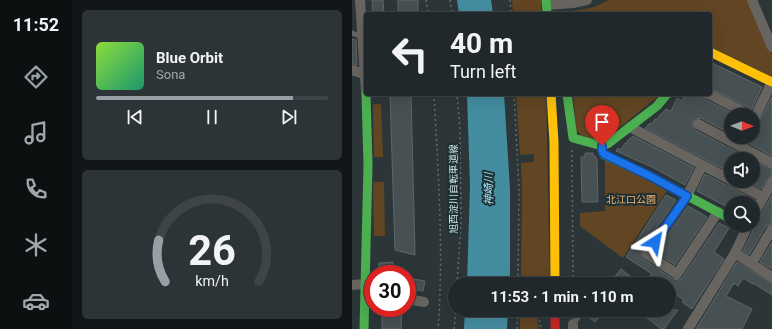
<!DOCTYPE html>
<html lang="en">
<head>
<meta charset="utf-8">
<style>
	:root { --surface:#21282b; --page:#2d3437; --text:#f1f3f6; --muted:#a2a6a9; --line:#3e4447; --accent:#95a1a4 }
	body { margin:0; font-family:Roboto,"Noto Sans JP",sans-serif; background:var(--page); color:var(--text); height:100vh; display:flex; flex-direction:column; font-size:15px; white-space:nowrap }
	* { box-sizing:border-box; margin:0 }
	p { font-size:13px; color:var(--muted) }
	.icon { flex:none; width:22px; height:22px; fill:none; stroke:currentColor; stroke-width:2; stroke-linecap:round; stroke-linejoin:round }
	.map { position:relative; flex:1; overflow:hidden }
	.drawer { display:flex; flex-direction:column; gap:10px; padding:10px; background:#121618; width:280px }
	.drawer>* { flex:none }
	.hud { position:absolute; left:12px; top:12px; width:348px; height:84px; border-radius:4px; box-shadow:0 4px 16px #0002,0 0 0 1px var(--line); background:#21282b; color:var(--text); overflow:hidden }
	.needle { width:26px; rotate:91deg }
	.buttons { position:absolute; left:372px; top:108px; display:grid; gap:8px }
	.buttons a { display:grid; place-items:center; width:36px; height:36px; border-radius:50%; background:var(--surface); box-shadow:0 4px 16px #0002,0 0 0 1px var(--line); font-size:20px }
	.speed { position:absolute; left:12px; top:265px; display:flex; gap:8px; font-size:20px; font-weight:700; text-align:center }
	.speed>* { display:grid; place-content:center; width:52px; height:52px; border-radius:50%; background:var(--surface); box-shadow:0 4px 16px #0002,0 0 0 1px var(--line); line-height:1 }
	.speed .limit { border:6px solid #d22; background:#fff; color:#111 }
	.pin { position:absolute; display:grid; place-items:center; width:34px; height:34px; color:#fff; margin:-41px -17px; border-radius:50% 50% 50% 0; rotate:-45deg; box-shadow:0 0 4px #0007 }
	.pin .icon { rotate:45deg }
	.me { position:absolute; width:44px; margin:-22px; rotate:34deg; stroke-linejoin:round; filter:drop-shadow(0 0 3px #0008) }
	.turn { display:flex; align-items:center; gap:14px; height:84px; padding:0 20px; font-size:18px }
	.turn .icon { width:52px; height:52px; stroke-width:2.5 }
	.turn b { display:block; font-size:28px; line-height:34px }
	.drawer .card { flex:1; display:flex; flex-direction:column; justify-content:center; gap:6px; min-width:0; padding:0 14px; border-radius:6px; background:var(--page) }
	.drawer .dial { align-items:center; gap:0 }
	.dial svg { height:104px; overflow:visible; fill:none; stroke:var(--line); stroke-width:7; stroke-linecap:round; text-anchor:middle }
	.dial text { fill:var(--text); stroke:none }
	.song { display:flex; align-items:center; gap:12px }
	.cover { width:48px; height:48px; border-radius:6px; background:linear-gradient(135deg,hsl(90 70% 55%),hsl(160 70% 35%)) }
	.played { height:4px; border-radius:2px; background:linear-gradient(90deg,var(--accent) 85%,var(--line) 85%) }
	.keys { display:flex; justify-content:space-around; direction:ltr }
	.trip { position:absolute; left:96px; top:277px; width:228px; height:40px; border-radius:20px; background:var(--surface); box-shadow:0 4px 16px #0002,0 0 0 1px var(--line); font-weight:700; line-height:40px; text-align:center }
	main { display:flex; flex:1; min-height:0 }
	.menu { display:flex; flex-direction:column; width:72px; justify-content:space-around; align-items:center; background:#0d1011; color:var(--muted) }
	.menu .icon { width:28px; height:28px }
	.menu .active { color:var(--accent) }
	.menu b { font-size:18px; color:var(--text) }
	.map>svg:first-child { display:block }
	.green { fill:#624522 }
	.water { fill:#448da0 }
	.building { fill:#475052; stroke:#5e6669 }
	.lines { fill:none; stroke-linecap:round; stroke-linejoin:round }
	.path { stroke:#6a6a68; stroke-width:1.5; stroke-dasharray:2 3; stroke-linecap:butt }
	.lane { stroke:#686560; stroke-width:5 }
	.street { stroke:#686560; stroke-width:10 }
	.fast { stroke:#4caf50; stroke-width:9 }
	.slow { stroke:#ffc107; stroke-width:9 }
	.jam { stroke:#c62828; stroke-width:9 }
	.route-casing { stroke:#114b97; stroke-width:10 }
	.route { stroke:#1a73e8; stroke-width:7 }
	.labels { text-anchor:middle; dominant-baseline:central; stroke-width:4; stroke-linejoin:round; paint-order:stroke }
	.street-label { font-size:10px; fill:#cedadd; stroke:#1c3035 }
	.park-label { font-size:10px; fill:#f4b570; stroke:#1c3035 }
	.water-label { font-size:11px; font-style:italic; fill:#a8e7f9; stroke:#1c3035 }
</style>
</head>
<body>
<main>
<nav class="menu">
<b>11:52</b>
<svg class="icon active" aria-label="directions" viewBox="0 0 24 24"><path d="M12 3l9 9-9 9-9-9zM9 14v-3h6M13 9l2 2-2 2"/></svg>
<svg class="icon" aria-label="music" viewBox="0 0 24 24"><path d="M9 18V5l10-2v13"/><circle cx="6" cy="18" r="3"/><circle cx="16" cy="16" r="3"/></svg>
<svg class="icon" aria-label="phone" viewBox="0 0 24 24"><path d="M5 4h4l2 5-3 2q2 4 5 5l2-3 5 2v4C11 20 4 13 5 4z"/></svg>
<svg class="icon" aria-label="climate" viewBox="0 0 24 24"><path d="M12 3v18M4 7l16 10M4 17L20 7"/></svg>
<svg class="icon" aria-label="car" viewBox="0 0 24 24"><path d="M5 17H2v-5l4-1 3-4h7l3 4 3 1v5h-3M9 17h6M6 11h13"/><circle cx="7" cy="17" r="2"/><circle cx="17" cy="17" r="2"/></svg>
</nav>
<section class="drawer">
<div class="card">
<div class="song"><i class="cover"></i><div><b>Blue Orbit</b><p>Sona</p></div></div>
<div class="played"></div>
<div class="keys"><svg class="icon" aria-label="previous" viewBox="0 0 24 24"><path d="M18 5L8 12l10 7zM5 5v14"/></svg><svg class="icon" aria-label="pause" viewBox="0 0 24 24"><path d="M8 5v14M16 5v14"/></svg><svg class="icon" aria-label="next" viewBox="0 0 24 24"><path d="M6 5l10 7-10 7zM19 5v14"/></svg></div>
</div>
<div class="card dial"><svg viewBox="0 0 100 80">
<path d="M14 69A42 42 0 1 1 86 69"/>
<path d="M14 69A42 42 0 0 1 9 37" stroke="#95a1a4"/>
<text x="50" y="56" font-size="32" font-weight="700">26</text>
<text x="50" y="72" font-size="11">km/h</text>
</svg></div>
</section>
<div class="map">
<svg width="420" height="329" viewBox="0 0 420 329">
	<rect width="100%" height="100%" fill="#2c3639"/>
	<!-- green -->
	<path class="green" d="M 160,0 L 189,0 L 189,14 L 161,14 Z
		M 257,0 L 396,0 L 420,55 L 420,77 L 358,47 L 358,14 L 206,14 L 242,7 Z
		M 164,94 L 194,94 L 198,284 L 169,283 L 170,189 L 169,163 L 182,162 L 182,154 L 168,155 Z
		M 221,94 L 309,94 L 251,141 L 230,136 L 224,130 Z
		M 21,104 L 29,104 L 31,157 L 22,157 Z
		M 253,158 L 316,189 L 271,258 L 228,226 L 228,213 L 253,211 Z
		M 21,182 L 32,182 L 33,236 L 22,236 Z
		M 168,310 L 184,310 L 187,329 L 168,329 Z"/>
	<!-- water -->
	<path class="water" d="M 105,0 L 139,0 L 141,14 L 107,14 Z
		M 115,94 L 152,94 L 158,189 L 158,284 L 115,284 L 118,186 Z
		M 113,310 L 156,310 L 155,329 L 112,329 Z"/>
	<!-- building -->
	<path class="building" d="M 20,0 L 31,0 L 32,13 L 21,14 Z
		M 46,0 L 66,0 L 66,14 L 46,14 Z
		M 0,39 L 4,40 L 5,65 L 0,64 Z
		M 358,62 L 410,87 L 400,109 L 358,88 Z
		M 38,94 L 59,94 L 63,255 L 43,250 Z
		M 333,94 L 351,94 L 354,100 L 384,115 L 379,115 L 379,134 L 349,118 L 342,119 L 340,125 L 343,130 L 398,159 L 379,159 L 379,173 L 293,128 L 298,123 L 300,124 L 303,119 L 305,120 L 307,116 L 314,109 L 319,111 L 325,98 L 330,101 Z
		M 420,97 L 420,156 L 385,137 L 401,137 L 401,133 Z
		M 281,136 L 342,168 L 333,185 L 302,168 L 264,151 L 266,148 L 269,150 L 273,143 L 274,144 L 276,140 Z
		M 233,153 L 241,153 L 241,156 L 243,156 L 245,160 L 246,202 L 230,202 L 229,157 L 233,157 Z
		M 401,160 L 420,169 L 420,176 L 415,179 L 409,189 L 394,181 L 401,181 Z
		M 353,174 L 403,200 L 401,203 L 379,203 L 379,209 L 345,191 Z
		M 314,195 L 324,200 L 290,250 L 289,254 L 291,259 L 321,279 L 328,280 L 330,278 L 367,223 L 377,228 L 362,252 L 372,259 L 340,309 L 330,302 L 332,300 L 317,290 L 317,284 L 309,284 L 298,277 L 300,274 L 274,257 Z
		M 420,195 L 420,223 L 414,226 L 397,255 L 391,251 L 402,228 L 402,223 L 407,219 Z
		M 336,206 L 355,217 L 323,265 L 304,252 Z
		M 420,242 L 420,269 L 408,262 Z
		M 41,262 L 41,274 L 27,274 L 27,263 Z
		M 385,262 L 420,283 L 420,295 L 401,283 L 401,284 L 391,278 L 386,286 L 382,283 L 374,296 L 400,309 L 390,329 L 344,329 Z
		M 269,269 L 288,284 L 257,284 Z
		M 55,278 L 73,281 L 71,291 L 55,288 Z
		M 30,308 L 50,308 L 49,329 L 30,329 Z
		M 236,310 L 254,310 L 243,322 L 237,317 L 239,314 Z
		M 285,310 L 326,310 L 312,329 L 309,329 Z"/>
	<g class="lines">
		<!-- path -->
		<path class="path" d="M 74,0 L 76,14
			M 98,0 L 100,14
			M 158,0 L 159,14
			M 82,94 C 86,172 92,251 86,329
			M 162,94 L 167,189 L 166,284
			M 220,150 L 221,284
			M 105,284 L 109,222 L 108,130 L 105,94
			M 186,310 L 189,329
			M 102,329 L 104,310
			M 165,329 L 166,310"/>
		<!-- lane -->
		<path class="lane" d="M 0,33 L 11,37
			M 221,324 L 232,310"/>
		<!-- street -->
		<path class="street" d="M 8,0 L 14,92
			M 400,0 L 420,47
			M 195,5 L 221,3 L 235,0
			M 0,70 L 14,75
			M 357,94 L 398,115
			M 401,116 L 403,117 L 420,82
			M 346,124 L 420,163
			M 278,127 L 379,180
			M 350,166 L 335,196 L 295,254 L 325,274 L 366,212
			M 380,181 L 411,197
			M 401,216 L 420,182
			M 383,253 L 420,277
			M 400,263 L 420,229
			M 0,285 L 13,284
			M 55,299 L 72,302
			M 221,329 L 221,324
			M 336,329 L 383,253 L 396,225"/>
		<!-- fast -->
		<path class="fast" d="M 194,0 L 195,14
			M 215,94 L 221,138 L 250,146 L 257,143 L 305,106 L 315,94
			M 250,146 L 250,151 L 252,155 L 298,176 L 379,219
			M 12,329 L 16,165 L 14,94"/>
		<!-- slow -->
		<path class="slow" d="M 358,52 L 420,82
			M 199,94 L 202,142 L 203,284"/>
		<!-- jam -->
		<path class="jam" d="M 203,310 L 203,329"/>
	</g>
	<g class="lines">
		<defs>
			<path id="route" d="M 250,146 L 250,151 L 252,154 L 298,176 L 335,196 L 303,242"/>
		</defs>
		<!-- route casing -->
		<use href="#route" class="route-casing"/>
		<!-- route -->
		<use href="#route" class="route"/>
	</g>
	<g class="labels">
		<!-- street labels -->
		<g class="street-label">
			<text transform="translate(101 189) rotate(-90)">旭西淀川自転車道線</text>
		</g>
		<!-- park labels -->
		<g class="park-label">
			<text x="279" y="199">北江口公園</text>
		</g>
		<!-- water labels -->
		<g class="water-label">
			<text transform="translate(137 189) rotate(-91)">神崎川</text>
		</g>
	</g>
</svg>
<div class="buttons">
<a><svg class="needle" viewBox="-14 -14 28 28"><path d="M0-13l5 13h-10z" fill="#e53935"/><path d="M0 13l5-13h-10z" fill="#a2a6a9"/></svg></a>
<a><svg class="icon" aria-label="sound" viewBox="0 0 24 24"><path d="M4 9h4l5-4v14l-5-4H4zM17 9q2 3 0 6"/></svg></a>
<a><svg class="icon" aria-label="search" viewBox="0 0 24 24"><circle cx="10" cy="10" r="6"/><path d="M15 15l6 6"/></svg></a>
</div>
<div class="speed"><div class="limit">30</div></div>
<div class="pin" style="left:250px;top:146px;background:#d93025"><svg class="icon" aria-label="arrive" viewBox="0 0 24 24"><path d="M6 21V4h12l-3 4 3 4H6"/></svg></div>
<svg class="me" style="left:303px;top:242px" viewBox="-20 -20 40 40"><path d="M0-17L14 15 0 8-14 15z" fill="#1a73e8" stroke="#fff" stroke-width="4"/></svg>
<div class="trip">11:53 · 1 min · 110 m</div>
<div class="hud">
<div class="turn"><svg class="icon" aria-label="left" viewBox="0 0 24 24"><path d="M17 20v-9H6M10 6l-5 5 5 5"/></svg><div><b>40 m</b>Turn left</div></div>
</div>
</div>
</main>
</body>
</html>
